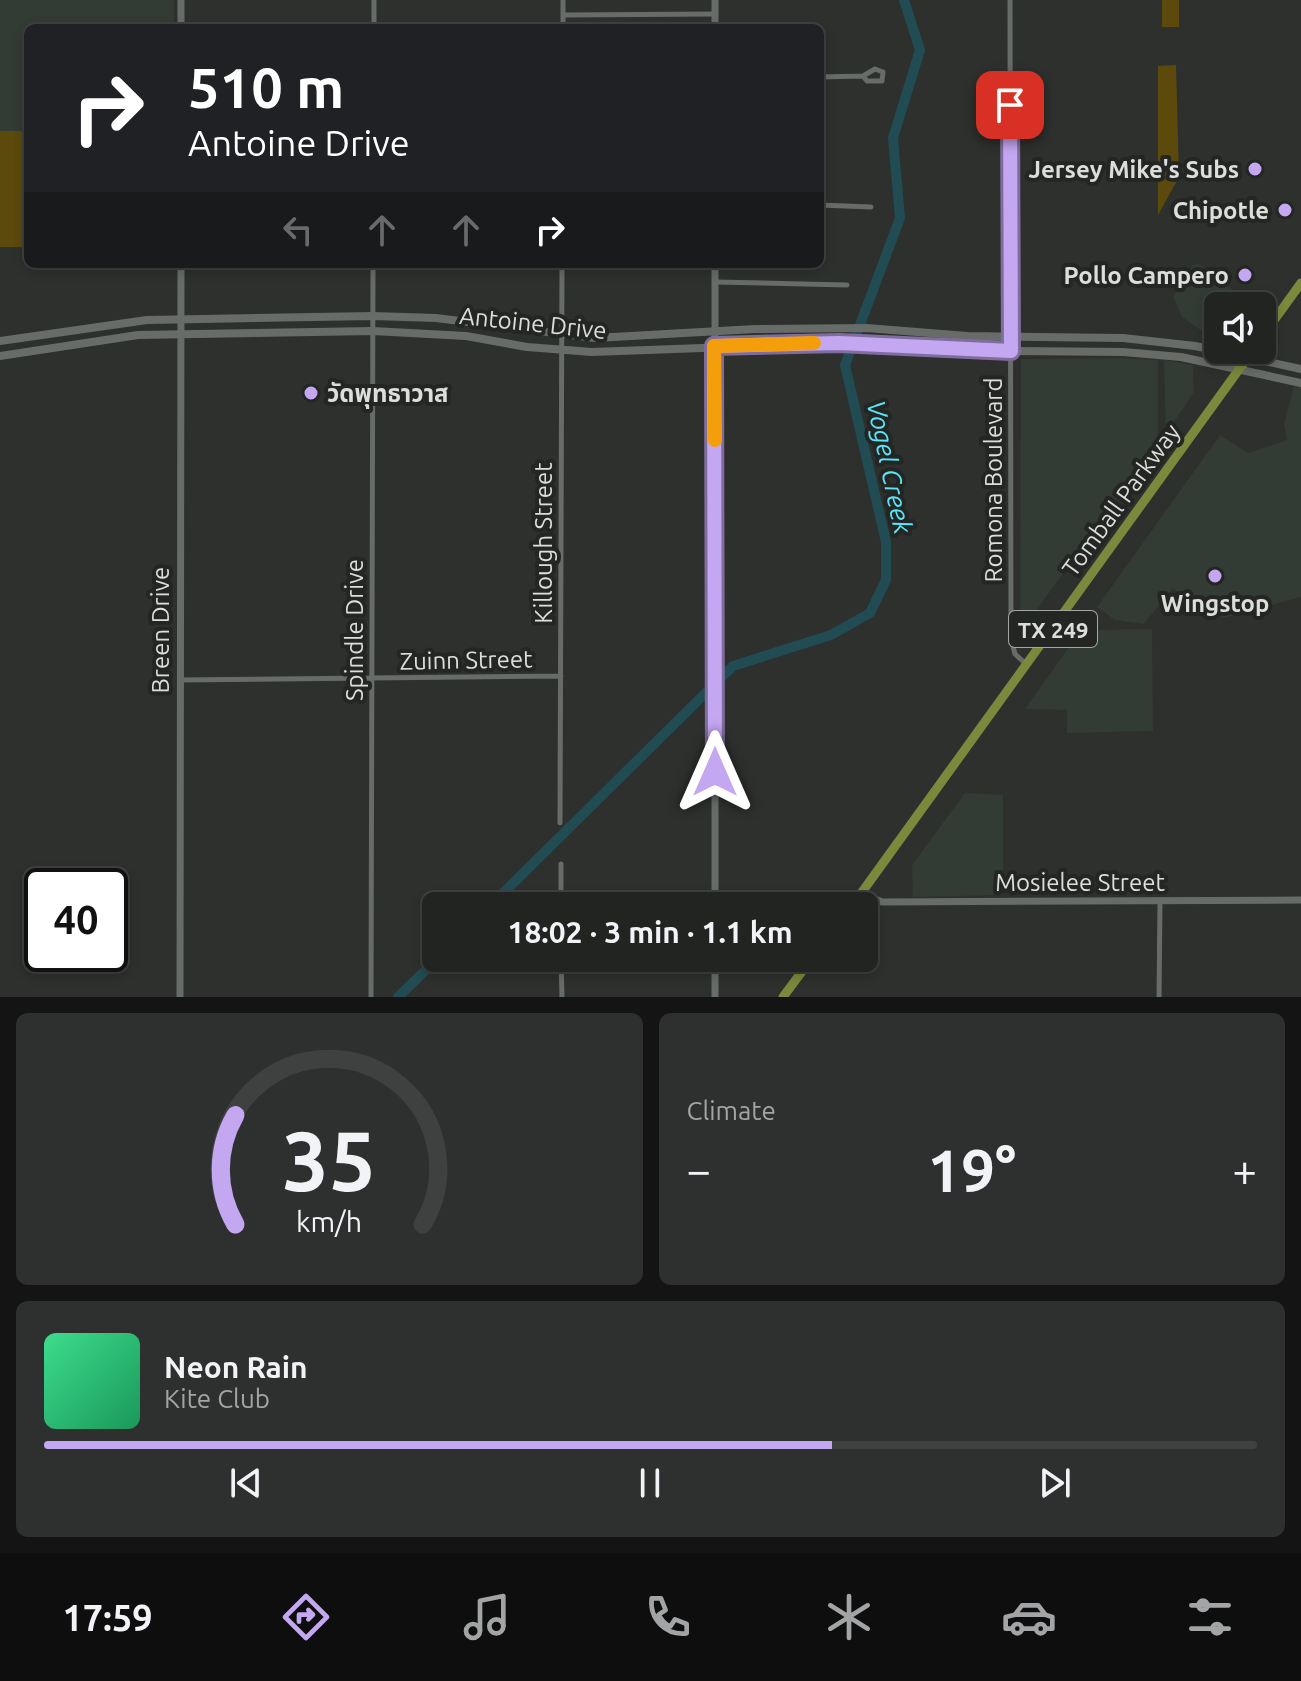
<!DOCTYPE html>
<html lang="en">
<head>
<meta charset="utf-8">
<style>
	:root { --surface:#222422; --page:#2e302f; --text:#f1f3f6; --muted:#a2a4a5; --line:#3f4140; --accent:#c4a7f1 }
	body { margin:0; font-family:Ubuntu,"Noto Sans Thai",sans-serif; background:var(--page); color:var(--text); height:100vh; display:flex; flex-direction:column; font-size:30px; white-space:nowrap }
	* { box-sizing:border-box; margin:0 }
	p { font-size:26px; color:var(--muted) }
	.icon { flex:none; width:44px; height:44px; fill:none; stroke:currentColor; stroke-width:2; stroke-linecap:round; stroke-linejoin:round }
	.map { position:relative; height:997px; overflow:hidden }
	.side { display:flex; flex-direction:column; gap:16px; padding:16px; background:#131413; flex:1 }
	.side>* { flex:none }
	.guide { position:absolute; left:24px; top:24px; width:800px; height:244px; border-radius:12px; box-shadow:0 4px 12px #0003,0 0 0 2px var(--line); background:#202124; color:#fff; overflow:hidden }
	.tools { position:absolute; left:1204px; top:292px; display:grid; gap:16px }
	.tools a { display:grid; place-items:center; width:72px; height:72px; border-radius:12px; background:var(--surface); box-shadow:0 4px 12px #0003,0 0 0 2px var(--line); font-size:40px }
	.speed { position:absolute; left:24px; top:868px; display:flex; gap:16px; font-size:40px; font-weight:700; text-align:center }
	.speed>* { display:grid; place-content:center; width:104px; height:104px; border-radius:50%; background:var(--surface); box-shadow:0 4px 12px #0003,0 0 0 2px var(--line); line-height:1 }
	.speed .limit { border:4px solid #111; border-radius:12px; background:#fff; color:#111 }
	.pin { position:absolute; display:grid; place-items:center; width:68px; height:68px; color:#fff; margin:-34px; border-radius:16px; box-shadow:0 4px 12px #0006 }
	.me { position:absolute; width:88px; margin:-44px; rotate:0deg; stroke-linejoin:round; filter:drop-shadow(0 0 6px #0008) }
	.turn { display:flex; align-items:center; gap:28px; height:168px; padding:0 32px; font-size:36px }
	.turn .icon { width:104px; height:104px; stroke-width:2.5 }
	.turn b { display:block; font-size:56px; line-height:68px }
	.lanes { display:flex; align-items:center; height:76px; padding:0 32px; background:#0003; justify-content:center; gap:40px; direction:ltr }
	.lanes .off { opacity:.35 }
	.big { font-size:60px; font-weight:600; line-height:1.1 }
	.side .card { flex:1; display:flex; flex-direction:column; justify-content:center; gap:12px; min-width:0; padding:0 28px; border-radius:12px; background:var(--page) }
	.side .dial { align-items:center; gap:0 }
	.dial svg { height:208px; overflow:visible; fill:none; stroke:var(--line); stroke-width:7; stroke-linecap:round; text-anchor:middle }
	.dial text { fill:var(--text); stroke:none }
	.song { display:flex; align-items:center; gap:24px }
	.cover { width:96px; height:96px; border-radius:12px; background:linear-gradient(135deg,hsl(150 70% 55%),hsl(150 70% 35%)) }
	.played { height:8px; border-radius:4px; background:linear-gradient(90deg,var(--accent) 65%,var(--line) 65%) }
	.keys { display:flex; justify-content:space-around; direction:ltr }
	.heat { display:flex; justify-content:space-between; align-items:center; font-size:44px; direction:ltr }
	.side .tiles { flex:1; display:grid; gap:16px; grid-template-columns:1fr 1fr }
	.card:last-child { grid-column:span 2 }
	.trip { position:absolute; left:422px; top:892px; width:456px; height:80px; border-radius:12px; background:var(--surface); box-shadow:0 4px 12px #0003,0 0 0 2px var(--line); font-weight:600; line-height:80px; text-align:center }
	.tabs { display:flex; height:128px; justify-content:space-around; align-items:center; background:#0e0e0e; color:var(--muted) }
	.tabs .icon { width:56px; height:56px }
	.tabs .on { color:var(--accent) }
	.tabs b { font-size:36px; color:var(--text) }
	.map>svg:first-child { display:block }
	.built { fill:#323b34 }
	.green { fill:#5c490c }
	.lines { fill:none; stroke-linecap:round; stroke-linejoin:round }
	.river { stroke:#214c53; stroke-width:10 }
	.minor { stroke:#686c69; stroke-width:5 }
	.tertiary { stroke:#686c69; stroke-width:7 }
	.secondary { stroke:#686c69; stroke-width:8 }
	.primary { stroke:#7a893c; stroke-width:9 }
	.route-casing { stroke:#7f6d9d; stroke-width:20 }
	.route { stroke:#c4a7f1; stroke-width:14 }
	.slow { stroke:#f59e0b; stroke-width:14 }
	.poi-dot { fill:#c4a7f1; stroke:#232623; stroke-width:3 }
	.labels { text-anchor:middle; dominant-baseline:central; stroke-width:8; stroke-linejoin:round; paint-order:stroke }
	.shield { fill:#232623; stroke:#a4a7a4; stroke-width:2 }
	.shield-label { font-size:22px; font-weight:bold; fill:#dcdedc }
	.poi-label { font-size:24px; font-weight:bold; fill:#dcdedc; stroke:#232623; text-anchor:end }
	.street-label { font-size:24px; fill:#dcdedc; stroke:#232623 }
	.water-label { font-size:26px; font-style:italic; fill:#5ae4fb; stroke:#232623 }
</style>
</head>
<body>
<div class="map">
<svg width="1301" height="997" viewBox="0 0 1301 997">
	<rect width="100%" height="100%" fill="#2d302d"/>
	<!-- built -->
	<path class="built" d="M 0,0 L 174,0 L 174,28 L 28,28 L 28,133 L 0,133 Z
		M 1199,264 L 1254,306 L 1218,306 L 1218,342 L 1182,317 L 1173,296 L 1193,265 Z
		M 1121,358 L 1158,360 L 1158,442 L 1020,633 L 1021,359 Z
		M 1164,360 L 1193,365 L 1194,392 L 1166,434 Z
		M 1294,386 L 1301,387 L 1301,597 L 1224,618 L 1206,612 L 1173,588 L 1144,624 L 1115,620 L 1097,607 L 1220,435 L 1248,453 L 1287,440 L 1284,424 Z
		M 1152,629 L 1153,731 L 1067,733 L 1067,710 L 1025,709 L 1081,630 Z
		M 965,793 L 1003,795 L 1003,895 L 913,897 L 912,865 Z"/>
	<!-- green -->
	<path class="green" d="M 1162,0 L 1179,0 L 1179,27 L 1162,27 Z
		M 1176,65 L 1179,177 L 1158,215 L 1158,66 Z
		M 0,131 L 28,131 L 28,247 L 0,247 Z"/>
	<g class="lines">
		<!-- river -->
		<path class="river" d="M 490,906 L 733,666 L 831,635 L 870,613 L 886,580 L 886,542 L 845,365 L 900,218 L 893,138 L 920,50 L 904,0
			M 398,997 L 438,958"/>
		<!-- minor -->
		<path class="minor" d="M 374,0 L 374,28
			M 563,0 L 563,28
			M 1010,0 L 1011,639 L 1015,654 L 1026,664
			M 563,15 L 715,14
			M 820,77 L 863,76 L 875,69 L 883,72 L 882,81 L 867,81 L 863,76
			M 820,205 L 871,207
			M 715,282 L 847,285
			M 180,680 L 561,676
			M 560,823 L 562,264
			M 561,864 L 561,906
			M 561,958 L 562,997
			M 371,997 L 373,264
			M 1159,997 L 1160,902"/>
		<!-- tertiary -->
		<path class="tertiary" d="M 181,28 L 181,0
			M 715,28 L 715,0
			M 862,893 L 882,902 L 1301,900
			M 715,906 L 715,264
			M 180,997 L 181,264
			M 715,997 L 715,958"/>
		<!-- secondary -->
		<path class="secondary" d="M 0,341 L 147,320 L 373,316 L 436,318 L 595,338 L 755,329 L 867,328 L 967,336 L 1123,338 L 1195,346 L 1301,369
			M 0,356 L 138,335 L 373,331 L 466,336 L 527,347 L 592,352 L 839,343 L 1011,351 L 1123,352 L 1181,357 L 1301,383"/>
		<!-- primary -->
		<path class="primary" d="M 1262,337 L 1301,283
			M 852,906 L 1253,350
			M 783,997 L 812,958"/>
	</g>
	<g class="lines">
		<defs>
			<path id="route" d="M 715,772 L 714,346 L 839,343 L 1011,351 L 1010,105"/>
		</defs>
		<!-- route casing -->
		<use href="#route" class="route-casing"/>
		<!-- route -->
		<use href="#route" class="route"/>
		<!-- slow -->
		<path class="slow" d="M 715,440 L 714,346 L 814,343"/>
	</g>
	<!-- markers -->
	<g class="poi-dot">
		<circle cx="1255" cy="169" r="8"/>
		<circle cx="1285" cy="210" r="8"/>
		<circle cx="1245" cy="275" r="8"/>
		<circle cx="311" cy="393" r="8"/>
		<circle cx="1215" cy="576" r="8"/>
	</g>
	<g class="labels">
		<!-- shield labels -->
		<rect class="shield" x="1009" y="611" width="88" height="36" rx="6"/>
		<g class="shield-label">
			<text x="1053" y="629">TX 249</text>
		</g>
		<!-- poi labels -->
		<g class="poi-label">
			<text x="1239" y="169">Jersey Mike's Subs</text>
			<text x="1269" y="210">Chipotle</text>
			<text x="1229" y="275">Pollo Campero</text>
			<text x="327" y="393" text-anchor="start">วัดพุทธาวาส</text>
			<text x="1215" y="603" text-anchor="middle">Wingstop</text>
		</g>
		<!-- street labels -->
		<g class="street-label">
			<text transform="translate(533 323) rotate(6)">Antoine Drive</text>
			<text transform="translate(993 480) rotate(-90)">Romona Boulevard</text>
			<text transform="translate(1121 500) rotate(-54)">Tomball Parkway</text>
			<text transform="translate(543 543) rotate(-90)">Killough Street</text>
			<text transform="translate(160 630) rotate(-90)">Breen Drive</text>
			<text transform="translate(354 630) rotate(-90)">Spindle Drive</text>
			<text transform="translate(466 660) rotate(-1)">Zuinn Street</text>
			<text x="1080" y="882">Mosielee Street</text>
		</g>
		<!-- water labels -->
		<g class="water-label">
			<text transform="translate(890 467) rotate(78)">Vogel Creek</text>
		</g>
	</g>
</svg>
<div class="tools">
<a><svg class="icon" aria-label="sound" viewBox="0 0 24 24"><path d="M4 9h4l5-4v14l-5-4H4zM17 9q2 3 0 6"/></svg></a>
</div>
<div class="speed"><div class="limit">40</div></div>
<div class="pin" style="left:1010px;top:105px;background:#d93025"><svg class="icon" aria-label="arrive" viewBox="0 0 24 24"><path d="M6 21V4h12l-3 4 3 4H6"/></svg></div>
<svg class="me" style="left:715px;top:772px" viewBox="-20 -20 40 40"><path d="M0-17L14 15 0 8-14 15z" fill="#c4a7f1" stroke="#fff" stroke-width="4"/></svg>
<div class="trip">18:02 · 3 min · 1.1 km</div>
<div class="guide">
<div class="turn"><svg class="icon" aria-label="right" viewBox="0 0 24 24"><path d="M7 20v-9h11M14 6l5 5-5 5"/></svg><div><b>510 m</b>Antoine Drive</div></div>
<div class="lanes"><svg class="icon off" aria-label="left" viewBox="0 0 24 24"><path d="M17 20v-9H6M10 6l-5 5 5 5"/></svg><svg class="icon off" aria-label="ahead" viewBox="0 0 24 24"><path d="M12 20V5M6 11l6-6 6 6"/></svg><svg class="icon off" aria-label="ahead" viewBox="0 0 24 24"><path d="M12 20V5M6 11l6-6 6 6"/></svg><svg class="icon" aria-label="right" viewBox="0 0 24 24"><path d="M7 20v-9h11M14 6l5 5-5 5"/></svg></div>
</div>
</div>
<section class="side">
<div class="tiles">
<div class="card dial"><svg viewBox="0 0 100 80">
<path d="M14 69A42 42 0 1 1 86 69"/>
<path d="M14 69A42 42 0 0 1 14 27" stroke="#c4a7f1"/>
<text x="50" y="56" font-size="32" font-weight="700">35</text>
<text x="50" y="72" font-size="11">km/h</text>
</svg></div>
<div class="card"><p>Climate</p>
<div class="heat"><a>−</a><b class="big">19°</b><a>+</a></div>
</div>
<div class="card">
<div class="song"><i class="cover"></i><div><b>Neon Rain</b><p>Kite Club</p></div></div>
<div class="played"></div>
<div class="keys"><svg class="icon" aria-label="previous" viewBox="0 0 24 24"><path d="M18 5L8 12l10 7zM5 5v14"/></svg><svg class="icon" aria-label="pause" viewBox="0 0 24 24"><path d="M8 5v14M16 5v14"/></svg><svg class="icon" aria-label="next" viewBox="0 0 24 24"><path d="M6 5l10 7-10 7zM19 5v14"/></svg></div>
</div>
</div>
</section>
<nav class="tabs">
<b>17:59</b>
<svg class="icon on" aria-label="directions" viewBox="0 0 24 24"><path d="M12 3l9 9-9 9-9-9zM9 14v-3h6M13 9l2 2-2 2"/></svg>
<svg class="icon" aria-label="music" viewBox="0 0 24 24"><path d="M9 18V5l10-2v13"/><circle cx="6" cy="18" r="3"/><circle cx="16" cy="16" r="3"/></svg>
<svg class="icon" aria-label="phone" viewBox="0 0 24 24"><path d="M5 4h4l2 5-3 2q2 4 5 5l2-3 5 2v4C11 20 4 13 5 4z"/></svg>
<svg class="icon" aria-label="climate" viewBox="0 0 24 24"><path d="M12 3v18M4 7l16 10M4 17L20 7"/></svg>
<svg class="icon" aria-label="car" viewBox="0 0 24 24"><path d="M5 17H2v-5l4-1 3-4h7l3 4 3 1v5h-3M9 17h6M6 11h13"/><circle cx="7" cy="17" r="2"/><circle cx="17" cy="17" r="2"/></svg>
<svg class="icon" aria-label="filters" viewBox="0 0 24 24"><path d="M4 7h16M4 17h16"/><circle cx="9" cy="7" r="2"/><circle cx="15" cy="17" r="2"/></svg>
</nav>
</body>
</html>
